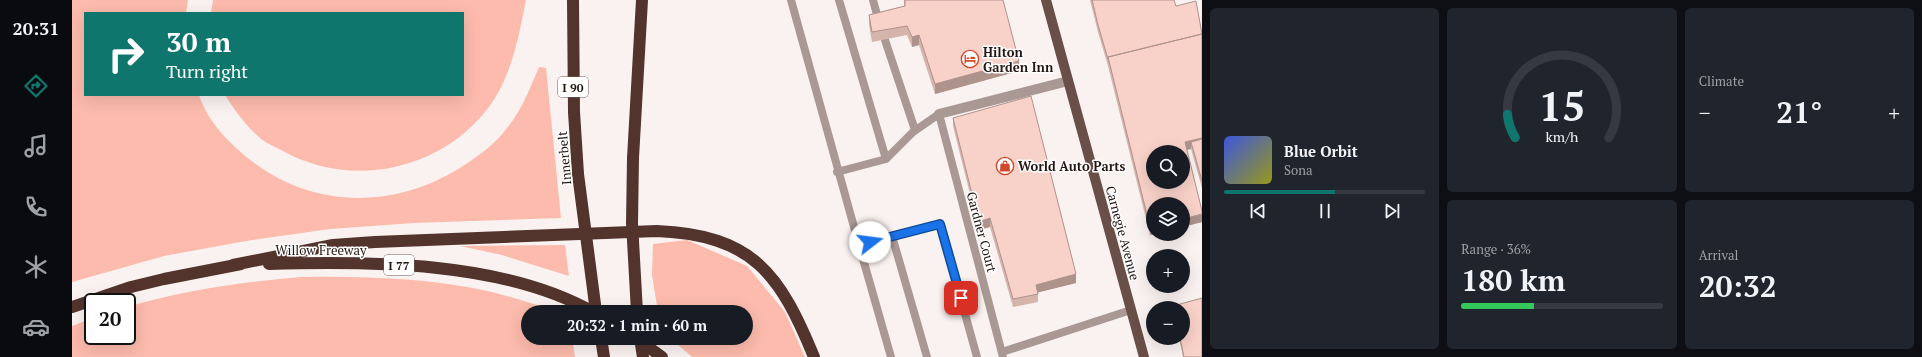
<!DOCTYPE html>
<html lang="en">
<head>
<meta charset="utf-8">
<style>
	:root { --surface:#171b24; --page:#20242c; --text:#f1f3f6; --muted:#9ea1a6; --line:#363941; --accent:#0f766e }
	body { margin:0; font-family:"PT Serif",serif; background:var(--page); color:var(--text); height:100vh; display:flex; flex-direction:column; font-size:15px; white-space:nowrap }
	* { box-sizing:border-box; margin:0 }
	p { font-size:13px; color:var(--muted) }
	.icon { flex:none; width:22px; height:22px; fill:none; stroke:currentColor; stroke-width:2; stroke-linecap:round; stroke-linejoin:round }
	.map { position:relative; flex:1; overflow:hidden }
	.panel { display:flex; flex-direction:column; gap:8px; padding:8px; background:#0d0f14; width:720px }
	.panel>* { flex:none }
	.guide { position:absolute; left:12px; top:12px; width:380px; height:84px; border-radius:0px; box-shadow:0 4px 16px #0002; background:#0f766e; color:#fff; overflow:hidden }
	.tools { position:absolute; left:1074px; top:145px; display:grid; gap:8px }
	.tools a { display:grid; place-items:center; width:44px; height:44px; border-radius:50%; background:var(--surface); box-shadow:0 4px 16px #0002; font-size:20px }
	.speed { position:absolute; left:12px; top:293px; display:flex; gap:8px; font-size:20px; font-weight:700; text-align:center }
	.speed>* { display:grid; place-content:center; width:52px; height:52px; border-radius:50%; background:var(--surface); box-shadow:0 4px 16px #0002; line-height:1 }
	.speed .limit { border:2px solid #111; border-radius:6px; background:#fff; color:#111 }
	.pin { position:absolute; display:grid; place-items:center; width:34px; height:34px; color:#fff; margin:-17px; border-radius:8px; box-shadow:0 2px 6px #0006 }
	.me { position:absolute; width:44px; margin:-22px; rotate:75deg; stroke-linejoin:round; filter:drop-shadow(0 0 3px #0008) }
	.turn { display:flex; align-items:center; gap:14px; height:84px; padding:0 16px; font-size:18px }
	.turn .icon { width:52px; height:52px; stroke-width:2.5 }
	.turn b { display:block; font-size:28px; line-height:34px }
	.big { font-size:30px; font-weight:800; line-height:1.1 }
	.panel .widget { flex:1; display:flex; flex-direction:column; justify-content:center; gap:6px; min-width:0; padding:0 14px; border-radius:6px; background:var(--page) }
	.panel .dial { align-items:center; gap:0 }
	.dial svg { height:104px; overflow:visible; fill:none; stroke:var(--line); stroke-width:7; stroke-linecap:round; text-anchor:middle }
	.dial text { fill:var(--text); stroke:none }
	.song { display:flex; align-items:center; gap:12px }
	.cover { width:48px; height:48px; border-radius:6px; background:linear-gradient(135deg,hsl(230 70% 55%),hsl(60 70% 35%)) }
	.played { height:4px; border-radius:2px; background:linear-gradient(90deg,var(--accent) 55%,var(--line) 55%) }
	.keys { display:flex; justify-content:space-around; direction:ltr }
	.heat { display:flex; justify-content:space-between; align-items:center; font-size:22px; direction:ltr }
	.charge { height:6px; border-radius:3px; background:linear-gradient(90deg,#34c759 36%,var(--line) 0) }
	.panel .tiles { flex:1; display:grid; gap:8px; grid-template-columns:repeat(3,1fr) }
	.widget:first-child { grid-row:span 2 }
	.trip { position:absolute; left:449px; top:305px; width:232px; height:40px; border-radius:20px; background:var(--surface); box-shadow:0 4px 16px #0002; font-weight:800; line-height:40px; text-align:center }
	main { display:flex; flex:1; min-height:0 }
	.menu { display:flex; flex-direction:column; width:72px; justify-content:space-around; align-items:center; background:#090b0e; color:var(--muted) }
	.menu .icon { width:28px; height:28px }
	.menu .active { color:var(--accent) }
	.menu b { font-size:18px; color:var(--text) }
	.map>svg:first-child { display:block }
	.green { fill:#fcbbac }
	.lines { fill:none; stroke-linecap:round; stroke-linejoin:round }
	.lane { stroke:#a99894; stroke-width:8 }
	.street { stroke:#a99894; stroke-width:10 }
	.primary { stroke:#6a4e48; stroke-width:10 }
	.highway { stroke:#53342d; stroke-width:12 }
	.highway-bridge { stroke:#53342d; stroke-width:12 }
	.wall { fill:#d5b4ac }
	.shaded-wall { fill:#ae928c }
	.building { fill:#f8d1c8; stroke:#ae928c; fill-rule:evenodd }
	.route-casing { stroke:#114b97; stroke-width:10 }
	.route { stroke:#1a73e8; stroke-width:7 }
	.labels { text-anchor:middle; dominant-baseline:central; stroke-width:3; stroke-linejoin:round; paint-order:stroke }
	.shield { fill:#fff; stroke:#665c5a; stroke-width:1 }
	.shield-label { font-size:12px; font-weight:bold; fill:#241613 }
	.poi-label { font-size:13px; font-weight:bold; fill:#241613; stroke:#fff; text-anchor:start }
	.street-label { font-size:13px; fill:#241613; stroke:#fff }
</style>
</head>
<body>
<main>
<nav class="menu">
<b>20:31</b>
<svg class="icon active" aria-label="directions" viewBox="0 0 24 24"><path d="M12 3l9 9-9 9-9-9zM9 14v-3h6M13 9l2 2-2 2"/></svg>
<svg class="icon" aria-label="music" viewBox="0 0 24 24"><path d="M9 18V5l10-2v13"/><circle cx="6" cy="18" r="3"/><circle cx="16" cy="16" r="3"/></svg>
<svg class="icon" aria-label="phone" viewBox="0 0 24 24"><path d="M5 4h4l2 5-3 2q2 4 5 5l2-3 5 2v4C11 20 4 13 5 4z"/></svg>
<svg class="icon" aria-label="climate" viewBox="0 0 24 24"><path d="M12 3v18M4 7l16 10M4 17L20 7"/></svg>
<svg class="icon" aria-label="car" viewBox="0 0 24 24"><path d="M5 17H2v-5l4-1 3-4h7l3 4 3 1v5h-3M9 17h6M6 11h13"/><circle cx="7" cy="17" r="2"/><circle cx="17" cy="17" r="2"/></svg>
</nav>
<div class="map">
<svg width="1130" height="357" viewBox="0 0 1130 357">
	<rect width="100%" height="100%" fill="#faf2f0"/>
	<!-- green -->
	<path class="green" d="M 0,0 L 116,0 L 114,13 L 13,13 L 13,95 L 127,95 C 136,123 159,145 181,162 C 245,211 329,208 394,164 C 409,154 424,143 435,128 C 450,110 458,88 467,67 L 474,68 L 489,218 L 342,223 L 258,229 L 174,241 L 92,256 L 0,282 Z
		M 141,0 L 454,0 C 446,39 439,81 413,112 C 364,172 277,188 211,151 C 204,147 196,144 189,139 C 175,127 163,111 153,95 L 391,95 L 391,13 L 139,13 Z
		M 615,240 L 675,266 L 713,312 L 733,357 L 620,357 L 598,338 L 674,338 L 674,312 L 586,312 L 580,275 L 581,244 Z
		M 493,245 L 497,276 L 430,255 L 388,246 Z
		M 229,277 C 293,276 357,278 420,292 C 443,298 465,305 488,312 L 456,312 L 456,338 L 500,338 L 503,357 L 0,357 L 0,326 L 21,318 L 21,336 L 55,336 L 55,307 C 112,290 170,282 229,277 Z"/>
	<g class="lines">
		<!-- lane -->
		<path class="lane" d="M 719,0 L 787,245 L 868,224 L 905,357
			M 767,0 L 814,159
			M 801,0 L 807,22
			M 813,40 L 843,130
			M 765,172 L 814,159 L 841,132 L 867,114 L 931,357
			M 820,236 L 855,357
			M 787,245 L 819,357
			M 930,352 L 1059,310"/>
		<!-- street -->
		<path class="street" d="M 867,114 L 996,81"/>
		<!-- primary -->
		<path class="primary" d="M 974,0 L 1072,357"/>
		<!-- highway -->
		<path class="highway" d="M 501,0 L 502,112 L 506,174
			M 561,158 L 570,0
			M 197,264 C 298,261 431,261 521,312
			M 161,265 L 261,245 L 303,242 L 585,231 C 681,235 708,274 742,357
			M 0,307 L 59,287 L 92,279 L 169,264
			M 529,338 L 532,357
			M 564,338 L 590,357"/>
		<!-- highway-bridge -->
		<path class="highway-bridge" d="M 561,158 L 560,223 L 565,312
			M 506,174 L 524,312
			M 568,338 L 571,357"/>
	</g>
	<!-- wall -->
	<path class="wall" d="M 832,0 L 931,0 L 947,71 L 863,94 L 847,45 L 840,47 L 835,35 L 800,42 L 797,25 L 797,15 L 832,6 Z
		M 1018,0 L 1102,0 L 1104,6 L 1130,32 L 1130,188 L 1119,149 L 1115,150 L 1130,211 L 1130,222 L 1081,234 L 1083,234 L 1078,235 L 1036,66 L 1026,32 Z
		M 881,118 L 1004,283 L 966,292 L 966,302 L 941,307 L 918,227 L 907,230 L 881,126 Z
		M 1130,298 L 1130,357 L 1111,357 L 1107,338 L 1111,338 L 1111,308 L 1101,308 L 1101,306 Z"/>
	<!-- shaded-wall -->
	<path class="shaded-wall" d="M 847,35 L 847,45 L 840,47 L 840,37 Z
		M 947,61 L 947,71 L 863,94 L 863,84 Z
		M 1130,138 L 1130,146 L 1119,142 L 1119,149 L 1113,150 L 1113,142 Z
		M 1130,214 L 1130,222 L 1111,227 L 1111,219 Z
		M 918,218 L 918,227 L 907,230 L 907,222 Z
		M 1081,226 L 1081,234 L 1083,234 L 1078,235 L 1078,227 Z
		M 1004,274 L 1004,283 L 964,293 L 964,285 Z"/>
	<!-- building -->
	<path class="building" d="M 833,0 L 931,0 L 947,61 L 863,84 L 847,35 L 840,37 L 835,26 L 800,32 L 797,15 L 833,6 Z
		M 1020,0 L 1102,0 L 1104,6 L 1124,1 L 1130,34 L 1036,57 L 1036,59 L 1026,25 Z
		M 1130,34 L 1130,138 L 1113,142 L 1130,211 L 1130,214 L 1111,219 L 1111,204 L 1081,204 L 1081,226 L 1078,227 L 1036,57 ZM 1081,152 L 1111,152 L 1111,182 L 1081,182 Z
		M 959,96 L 1004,274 L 964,285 L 966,294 L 941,299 L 918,218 L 907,222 L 881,118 Z
		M 1130,139 L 1130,181 L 1119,142 Z
		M 1130,298 L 1130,357 L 1112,357 L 1108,338 L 1111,338 L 1111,308 L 1101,308 L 1101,306 Z"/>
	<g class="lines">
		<defs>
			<path id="route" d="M 798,242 L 868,224 L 889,298"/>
		</defs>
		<!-- route casing -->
		<use href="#route" class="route-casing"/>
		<!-- route -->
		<use href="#route" class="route"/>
	</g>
	<!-- icons -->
	<defs>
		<symbol id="hotel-ring" viewBox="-11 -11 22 22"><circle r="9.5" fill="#fff" stroke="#d3482c" stroke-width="1.5"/><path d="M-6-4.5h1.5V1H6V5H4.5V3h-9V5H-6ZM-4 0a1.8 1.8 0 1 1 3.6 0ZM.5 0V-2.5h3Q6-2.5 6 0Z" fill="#d3482c"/></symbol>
		<symbol id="shop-ring" viewBox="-11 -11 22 22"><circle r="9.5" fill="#fff" stroke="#d3482c" stroke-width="1.5"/><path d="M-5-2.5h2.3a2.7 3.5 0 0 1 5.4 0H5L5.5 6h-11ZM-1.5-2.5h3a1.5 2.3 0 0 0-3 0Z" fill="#d3482c"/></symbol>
	</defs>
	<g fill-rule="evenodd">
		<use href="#hotel-ring" x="888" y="49" width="20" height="20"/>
		<use href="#shop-ring" x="923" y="156" width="20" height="20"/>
	</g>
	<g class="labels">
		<!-- shield labels -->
		<g class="shield">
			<rect x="486" y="77" width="30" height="20" rx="3"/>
			<rect x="312" y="255" width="30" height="20" rx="3"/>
		</g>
		<g class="shield-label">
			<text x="501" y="87">I 90</text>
			<text x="327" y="265">I 77</text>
		</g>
		<!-- poi labels -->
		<g class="poi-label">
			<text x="911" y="52">Hilton<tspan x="911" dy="15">Garden Inn</tspan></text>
			<text x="946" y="166">World Auto Parts</text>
		</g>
		<!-- street labels -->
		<g class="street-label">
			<text transform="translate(492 158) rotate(-95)">Innerbelt</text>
			<text transform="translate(910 232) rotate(75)">Gardner Court</text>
			<text transform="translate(1051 233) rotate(75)">Carnegie Avenue</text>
			<text x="249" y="250">Willow Freeway</text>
		</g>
	</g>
</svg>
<div class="tools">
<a><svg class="icon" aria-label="search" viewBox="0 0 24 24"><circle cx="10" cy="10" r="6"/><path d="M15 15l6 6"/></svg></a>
<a><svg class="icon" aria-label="layers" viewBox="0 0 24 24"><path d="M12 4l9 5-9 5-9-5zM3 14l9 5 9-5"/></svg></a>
<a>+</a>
<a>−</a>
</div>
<div class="speed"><div class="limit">20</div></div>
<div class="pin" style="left:889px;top:298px;background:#d93025"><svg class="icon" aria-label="arrive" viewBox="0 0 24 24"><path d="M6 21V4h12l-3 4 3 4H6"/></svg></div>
<svg class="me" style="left:798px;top:242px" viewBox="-20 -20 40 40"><circle r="19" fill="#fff"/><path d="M0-13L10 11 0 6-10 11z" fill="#1a73e8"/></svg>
<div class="trip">20:32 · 1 min · 60 m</div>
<div class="guide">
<div class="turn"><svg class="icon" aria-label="right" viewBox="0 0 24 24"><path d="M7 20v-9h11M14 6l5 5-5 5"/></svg><div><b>30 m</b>Turn right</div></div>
</div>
</div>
<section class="panel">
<div class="tiles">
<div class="widget">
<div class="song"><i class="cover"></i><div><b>Blue Orbit</b><p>Sona</p></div></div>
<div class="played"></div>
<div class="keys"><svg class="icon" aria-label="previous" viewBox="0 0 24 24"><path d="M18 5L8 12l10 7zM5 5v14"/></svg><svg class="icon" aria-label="pause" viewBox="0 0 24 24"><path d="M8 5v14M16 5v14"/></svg><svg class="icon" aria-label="next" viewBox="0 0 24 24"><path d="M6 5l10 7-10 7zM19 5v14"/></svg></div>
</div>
<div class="widget dial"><svg viewBox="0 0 100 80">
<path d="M14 69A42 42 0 1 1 86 69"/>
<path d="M14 69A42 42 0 0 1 8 51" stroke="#0f766e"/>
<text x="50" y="56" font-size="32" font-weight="700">15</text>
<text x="50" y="72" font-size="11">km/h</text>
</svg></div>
<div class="widget"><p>Climate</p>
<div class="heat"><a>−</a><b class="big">21°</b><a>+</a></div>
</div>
<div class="widget"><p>Range · 36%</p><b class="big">180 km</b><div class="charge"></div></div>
<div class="widget"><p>Arrival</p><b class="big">20:32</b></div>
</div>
</section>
</main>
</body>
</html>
